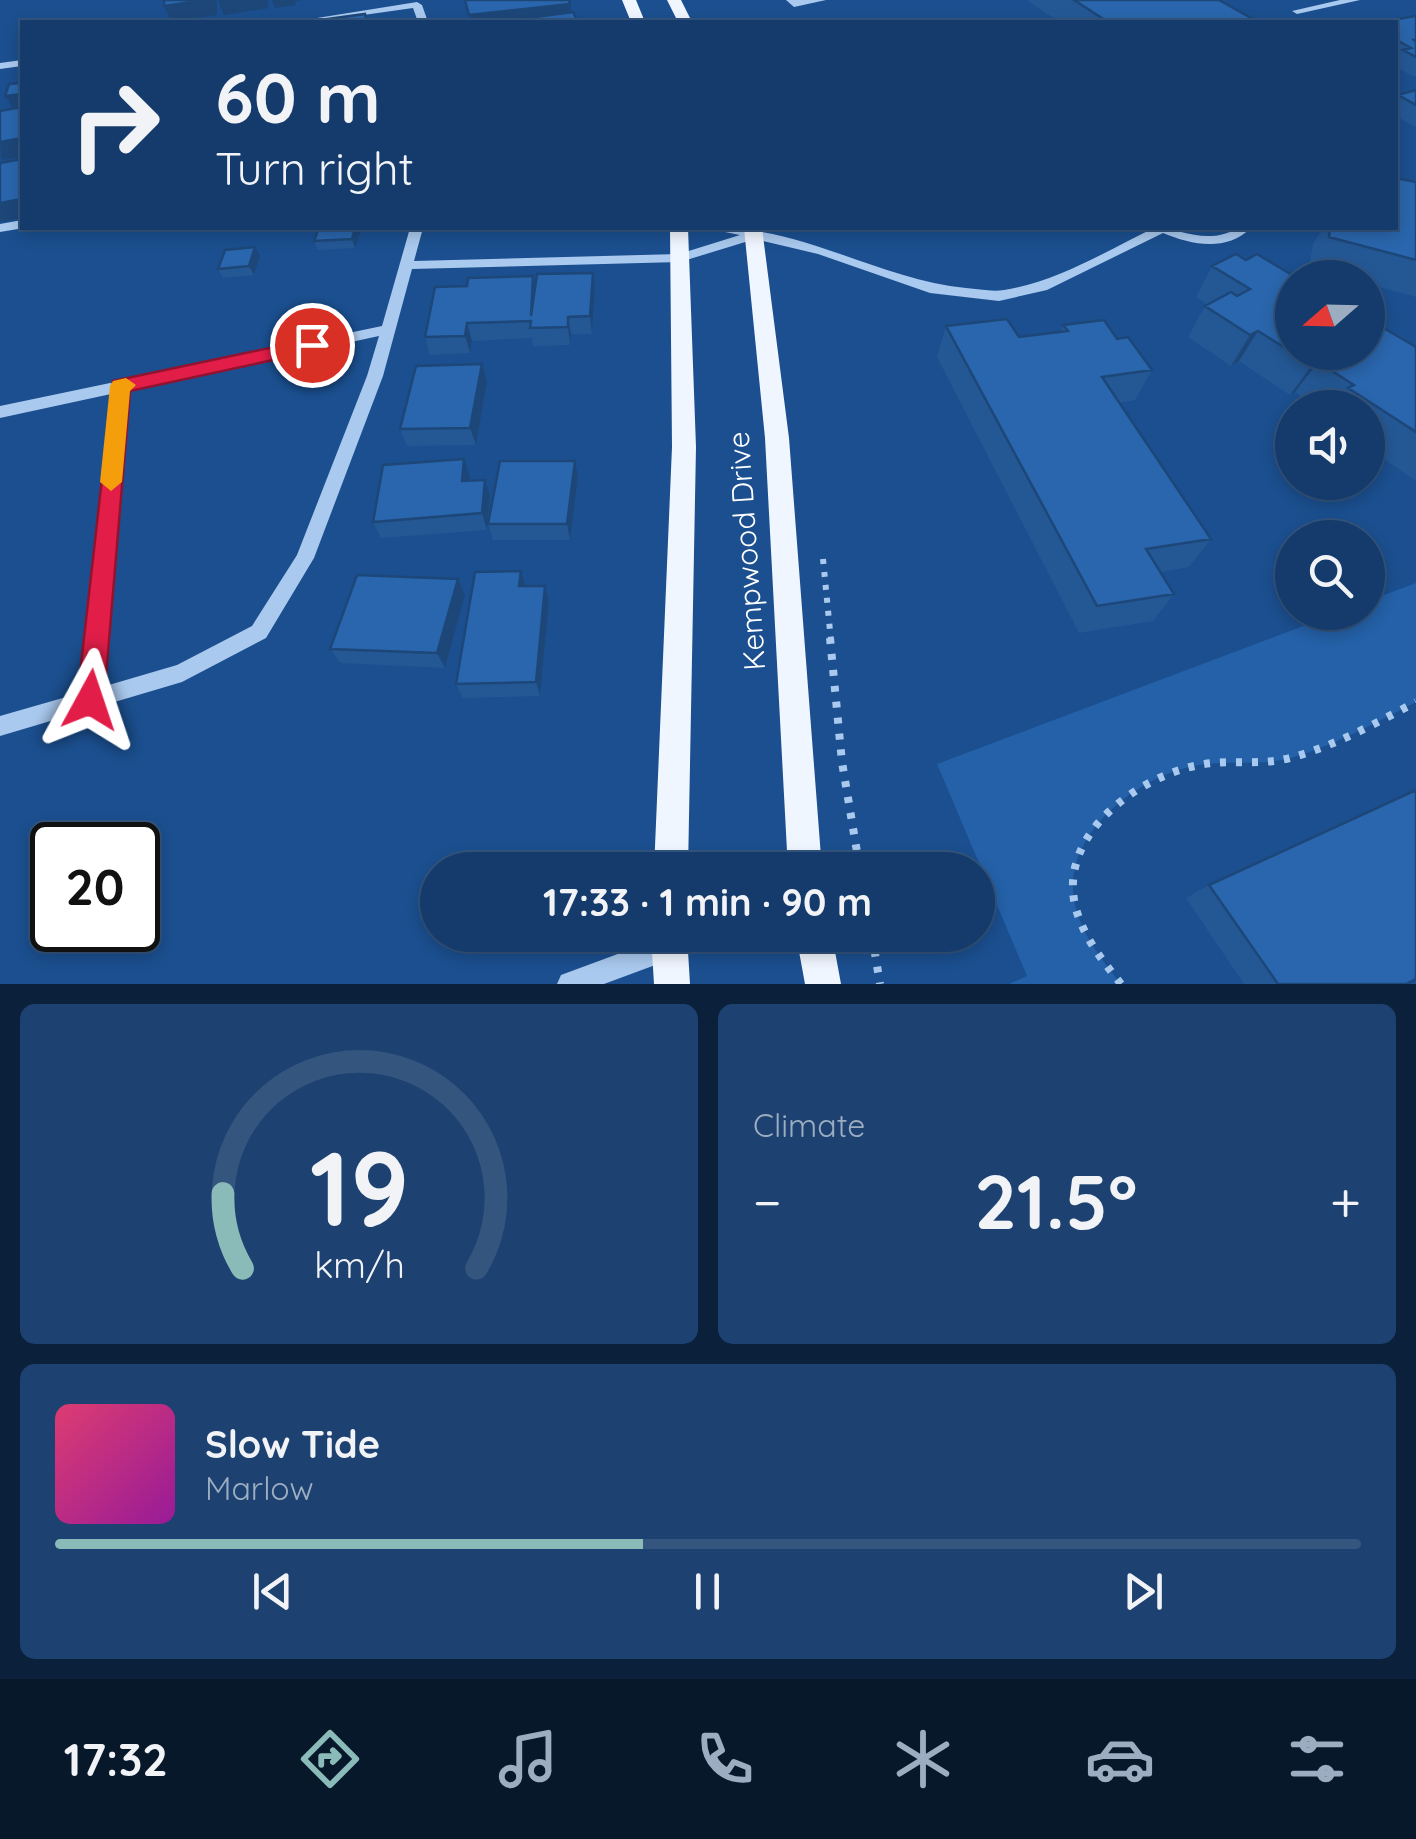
<!DOCTYPE html>
<html lang="en">
<head>
<meta charset="utf-8">
<style>
	:root { --surface:#143b6b; --page:#1d4271; --text:#f1f3f6; --muted:#9dadc1; --line:#33557e; --accent:#8bbbb9 }
	body { margin:0; font-family:Quicksand,sans-serif; background:var(--page); color:var(--text); height:100vh; display:flex; flex-direction:column; font-size:38px; white-space:nowrap }
	* { box-sizing:border-box; margin:0 }
	p { font-size:32px; color:var(--muted) }
	.icon { flex:none; width:55px; height:55px; fill:none; stroke:currentColor; stroke-width:2; stroke-linecap:round; stroke-linejoin:round }
	.map { position:relative; height:984px; overflow:hidden }
	.sheet { display:flex; flex-direction:column; gap:20px; padding:20px; background:#0b203b; flex:1 }
	.sheet>* { flex:none }
	.banner { position:absolute; left:20px; top:20px; width:1378px; height:210px; border-radius:0px; box-shadow:0 5px 15px #0003,0 0 0 2px var(--line); background:#143b6b; color:var(--text); overflow:hidden }
	.needle { width:65px; rotate:250deg }
	.controls { position:absolute; left:1275px; top:260px; display:grid; gap:20px }
	.controls a { display:grid; place-items:center; width:110px; height:110px; border-radius:50%; background:var(--surface); box-shadow:0 5px 15px #0003,0 0 0 2px var(--line); font-size:50px }
	.speed { position:absolute; left:30px; top:822px; display:flex; gap:20px; font-size:50px; font-weight:700; text-align:center }
	.speed>* { display:grid; place-content:center; width:130px; height:130px; border-radius:50%; background:var(--surface); box-shadow:0 5px 15px #0003,0 0 0 2px var(--line); line-height:1 }
	.speed .limit { border:5px solid #111; border-radius:15px; background:#fff; color:#111 }
	.pin { position:absolute; display:grid; place-items:center; width:85px; height:85px; color:#fff; margin:-42px; border:5px solid #fff; border-radius:50%; box-shadow:0 2px 10px #0007 }
	.me { position:absolute; width:110px; margin:-55px; rotate:5deg; stroke-linejoin:round; filter:drop-shadow(0 0 8px #0008) }
	.turn { display:flex; align-items:center; gap:35px; height:210px; padding:0 30px; font-size:45px }
	.turn .icon { width:130px; height:130px; stroke-width:2.5 }
	.turn b { display:block; font-size:70px; line-height:85px }
	.big { font-size:75px; font-weight:700; line-height:1.1 }
	.sheet .tile { flex:1; display:flex; flex-direction:column; justify-content:center; gap:15px; min-width:0; padding:0 35px; border-radius:15px; background:var(--page) }
	.sheet .dial { align-items:center; gap:0 }
	.dial svg { height:260px; overflow:visible; fill:none; stroke:var(--line); stroke-width:7; stroke-linecap:round; text-anchor:middle }
	.dial text { fill:var(--text); stroke:none }
	.song { display:flex; align-items:center; gap:30px }
	.cover { width:120px; height:120px; border-radius:15px; background:linear-gradient(135deg,hsl(340 70% 55%),hsl(300 70% 35%)) }
	.played { height:10px; border-radius:5px; background:linear-gradient(90deg,var(--accent) 45%,var(--line) 45%) }
	.keys { display:flex; justify-content:space-around; direction:ltr }
	.heat { display:flex; justify-content:space-between; align-items:center; font-size:55px; direction:ltr }
	.sheet .tiles { flex:1; display:grid; gap:20px; grid-template-columns:1fr 1fr }
	.tile:last-child { grid-column:span 2 }
	.trip { position:absolute; left:420px; top:852px; width:575px; height:100px; border-radius:50px; background:var(--surface); box-shadow:0 5px 15px #0003,0 0 0 2px var(--line); font-weight:700; line-height:100px; text-align:center }
	.tab-bar { display:flex; height:160px; justify-content:space-around; align-items:center; background:#08182b; color:var(--muted) }
	.tab-bar .icon { width:70px; height:70px }
	.tab-bar .current { color:var(--accent) }
	.tab-bar b { font-size:45px; color:var(--text) }
	.map>svg:first-child { display:block }
	.green { fill:#2461a8 }
	.lines { fill:none; stroke-linecap:round; stroke-linejoin:round }
	.path-far1 { stroke:#a9c9ee; stroke-width:6; stroke-dasharray:5 8; stroke-linecap:butt }
	.path { stroke:#a9c9ee; stroke-width:8; stroke-dasharray:6 10; stroke-linecap:butt }
	.minor { fill:#a9c9ee; fill-rule:evenodd }
	.major { fill:#f0f6ff; fill-rule:evenodd }
	.wall { fill:#245895 }
	.shaded-wall { fill:#1d4779 }
	.building { fill:#2a66ad; stroke:#1d4779; stroke-width:2.5 }
	.route { fill:#e11d48; stroke:#92132f; stroke-width:2.5 }
	.slow { fill:#f59e0b }
	.labels { text-anchor:middle; dominant-baseline:central; stroke-width:10; stroke-linejoin:round; paint-order:stroke }
	.street-label { font-size:30px; fill:#fff; stroke:#1b4f8f }
</style>
</head>
<body>
<div class="map">
<svg width="1416" height="984" viewBox="0 0 1416 984">
	<rect width="100%" height="100%" fill="#1b4f8f"/>
	<!-- green -->
	<path class="green" d="M 1416,583 L 1416,702 C 1375,723 1335,745 1291,758 C 1262,766 1229,760 1199,765 C 1143,774 1070,827 1073,890 C 1075,927 1100,957 1121,984 L 1009,984 L 1027,976 L 937,764 L 1338,613 L 1368,612 L 1368,601 Z"/>
	<g class="lines">
		<!-- path-far1 -->
		<path class="path-far1" d="M 823,559 L 831,641"/>
		<!-- path -->
		<path class="path" d="M 830,638 L 842,762 L 860,870
			M 872,935 L 880,984
			M 1121,984 C 1102,960 1082,935 1075,905 C 1059,834 1137,777 1199,765 C 1229,759 1260,766 1290,758 C 1335,746 1376,723 1416,702"/>
		<!-- minor -->
		<path class="minor" d="M 786,0 L 826,0 L 794,7 Z
			M 1340,0 L 1360,0 L 1297,14 L 1292,11 Z
			M 417,2 L 422,5 L 428,22 L 418,22 L 413,8 L 314,22 L 292,22 Z
			M 22,60 L 22,66 L 0,69 L 0,63 Z
			M 22,220 L 24,228 L 0,232 L 0,224 Z
			M 410,228 L 423,228 L 414,261 L 679,254 L 740,235 L 720,231 L 719,228 C 805,228 882,280 966,288 C 978,289 992,292 1004,290 C 1057,282 1106,251 1154,228 C 1174,228 1191,237 1211,236 C 1226,236 1236,227 1251,228 C 1226,252 1192,245 1163,233 L 1047,290 L 999,301 L 930,293 L 818,254 L 755,239 L 680,262 L 412,269 L 383,376 L 314,558 L 266,638 L 182,682 L 0,736 L 0,716 L 80,693 L 111,394 L 0,418 L 0,406 L 382,326 ZM 379,336 L 367,376 L 297,555 L 252,626 L 177,665 L 102,687 L 128,390 Z
			M 669,935 L 715,935 L 712,944 L 604,984 L 557,984 L 561,975 Z"/>
		<!-- major -->
		<path class="major" d="M 622,0 L 636,0 L 645,22 L 631,22 Z
			M 667,0 L 681,0 L 692,22 L 678,22 Z
			M 670,228 L 688,228 L 696,447 L 688,870 L 654,870 L 672,447 Z
			M 744,228 L 762,228 L 789,438 L 822,870 L 788,870 L 765,438 Z
			M 651,935 L 687,935 L 690,984 L 654,984 Z
			M 796,935 L 832,935 L 841,984 L 805,984 Z"/>
	</g>
	<!-- wall -->
	<path class="wall" d="M 1027,0 L 1219,0 L 1258,22 L 1059,22 Z
		M 1416,17 L 1416,76 L 1413,76 L 1395,67 L 1395,22 Z
		M 1416,90 L 1416,127 L 1395,116 L 1395,99 L 1398,95 Z
		M 1416,182 L 1416,297 L 1368,284 L 1368,278 L 1344,278 L 1309,268 L 1313,244 L 1323,228 L 1395,228 Z
		M 360,233 L 355,248 L 318,250 L 314,241 Z
		M 260,256 L 254,275 L 223,278 L 218,269 Z
		M 1212,266 L 1416,347 L 1416,481 L 1368,448 L 1368,408 L 1318,408 L 1295,392 L 1290,395 L 1239,361 L 1231,366 L 1188,337 L 1205,306 L 1208,305 L 1196,297 Z
		M 593,273 L 595,290 L 592,334 L 571,334 L 570,345 L 533,346 L 532,338 L 472,341 L 470,353 L 430,355 L 425,337 L 535,287 Z
		M 1063,325 L 1117,339 L 1152,370 L 1135,400 L 1119,403 L 1211,539 L 1189,567 L 1160,572 L 1174,594 L 1153,621 L 1079,633 L 937,357 L 946,326 L 1019,337 L 1060,332 Z
		M 487,382 L 476,445 L 407,446 L 400,429 Z
		M 470,476 L 469,481 L 485,480 L 490,496 L 488,523 L 578,478 L 570,540 L 493,540 L 488,524 L 487,530 L 381,538 L 373,522 Z
		M 521,571 L 526,586 L 549,602 L 540,696 L 463,698 L 456,684 Z
		M 458,579 L 465,595 L 445,668 L 341,663 L 330,649 Z
		M 1209,885 L 1406,984 L 1244,984 L 1186,898 Z"/>
	<!-- shaded-wall -->
	<path class="shaded-wall" d="M 206,0 L 217,0 L 217,15 L 171,21 L 164,6 Z
		M 218,0 L 268,0 L 269,8 L 224,15 Z
		M 272,0 L 302,0 L 295,1 L 296,5 L 275,8 Z
		M 570,4 L 572,19 L 528,18 L 528,22 L 471,22 L 469,15 Z
		M 22,94 L 22,112 L 16,113 L 5,96 Z
		M 22,138 L 22,157 L 1,160 L 0,142 Z
		M 22,199 L 22,218 L 0,222 L 0,203 Z
		M 355,228 L 357,228 L 360,233 L 355,248 L 352,239 Z
		M 255,247 L 260,256 L 254,275 L 249,266 Z
		M 593,273 L 595,290 L 592,334 L 590,316 Z
		M 568,317 L 571,334 L 570,345 L 568,327 Z
		M 467,323 L 472,341 L 470,353 L 465,336 Z
		M 1258,331 L 1239,361 L 1231,366 L 1250,335 Z
		M 1318,362 L 1295,392 L 1290,395 L 1312,365 Z
		M 482,364 L 487,382 L 476,445 L 470,428 Z
		M 464,459 L 470,476 L 468,498 L 462,481 Z
		M 575,461 L 578,478 L 570,540 L 567,524 Z
		M 485,480 L 490,496 L 487,530 L 482,513 Z
		M 521,571 L 526,587 L 519,586 Z
		M 458,579 L 465,595 L 445,668 L 437,653 Z
		M 545,586 L 549,602 L 540,696 L 536,682 Z"/>
	<!-- building -->
	<path class="building" d="M 164,0 L 206,0 L 164,6 Z
		M 465,0 L 569,0 L 570,4 L 469,15 Z
		M 1074,0 L 1219,0 L 1258,22 L 1108,22 Z
		M 573,12 L 578,22 L 531,22 L 528,18 Z
		M 365,14 L 367,22 L 327,22 L 327,19 Z
		M 1415,16 L 1416,17 L 1416,40 L 1414,40 L 1416,42 L 1416,57 L 1403,50 L 1411,48 L 1395,39 L 1395,22 L 1381,22 Z
		M 526,19 L 527,22 L 501,22 Z
		M 22,74 L 22,94 L 5,96 L 9,84 L 20,83 Z
		M 1416,90 L 1416,105 L 1398,95 Z
		M 22,107 L 22,138 L 0,142 L 0,111 Z
		M 22,159 L 22,199 L 0,203 L 0,163 Z
		M 1395,178 L 1416,182 L 1416,260 L 1329,237 L 1330,228 L 1395,228 Z
		M 319,228 L 355,228 L 352,239 L 314,241 Z
		M 255,247 L 249,266 L 218,269 L 225,250 Z
		M 1236,254 L 1246,260 L 1257,254 L 1297,278 L 1292,278 L 1292,352 L 1258,331 L 1250,335 L 1205,306 L 1231,292 L 1237,296 L 1250,289 L 1212,266 Z
		M 593,273 L 590,316 L 568,317 L 568,327 L 530,328 L 531,321 L 467,323 L 465,336 L 425,337 L 435,287 L 467,286 L 468,278 L 533,276 L 531,316 L 537,274 Z
		M 1007,319 L 1019,337 L 1068,331 L 1063,325 L 1104,320 L 1117,339 L 1128,337 L 1152,370 L 1102,377 L 1211,539 L 1146,549 L 1174,594 L 1097,606 L 946,326 Z
		M 1368,319 L 1416,347 L 1416,432 L 1348,388 L 1354,385 L 1318,362 L 1312,365 L 1293,352 L 1368,352 Z
		M 482,364 L 470,428 L 400,429 L 416,366 Z
		M 464,459 L 462,481 L 485,480 L 482,513 L 373,522 L 383,465 Z
		M 500,461 L 575,461 L 567,524 L 488,524 Z
		M 521,571 L 519,586 L 545,586 L 536,682 L 456,684 L 475,572 Z
		M 357,575 L 458,579 L 437,653 L 330,649 Z
		M 1416,790 L 1416,979 L 1406,984 L 1278,984 L 1209,885 Z"/>
	<!-- route -->
	<path class="route" d="M 312,339 L 319,341 L 319,350 L 130,391 L 104,700 L 100,709 L 90,713 L 81,709 L 77,700 L 113,381 Z"/>
	<!-- slow -->
	<path class="slow" d="M 126,378 L 136,385 L 130,391 L 122,482 L 111,491 L 100,482 L 110,386 L 113,381 Z"/>
	<g class="labels">
		<!-- street labels -->
		<g class="street-label">
			<text transform="translate(746 551) rotate(-94)">Kempwood Drive</text>
		</g>
	</g>
</svg>
<div class="controls">
<a><svg class="needle" viewBox="-14 -14 28 28"><path d="M0-13l5 13h-10z" fill="#e53935"/><path d="M0 13l5-13h-10z" fill="#9dadc1"/></svg></a>
<a><svg class="icon" aria-label="sound" viewBox="0 0 24 24"><path d="M4 9h4l5-4v14l-5-4H4zM17 9q2 3 0 6"/></svg></a>
<a><svg class="icon" aria-label="search" viewBox="0 0 24 24"><circle cx="10" cy="10" r="6"/><path d="M15 15l6 6"/></svg></a>
</div>
<div class="speed"><div class="limit">20</div></div>
<div class="pin" style="left:312px;top:345px;background:#d93025"><svg class="icon" aria-label="arrive" viewBox="0 0 24 24"><path d="M6 21V4h12l-3 4 3 4H6"/></svg></div>
<svg class="me" style="left:90px;top:700px" viewBox="-20 -20 40 40"><path d="M0-17L14 15 0 8-14 15z" fill="#e11d48" stroke="#fff" stroke-width="4"/></svg>
<div class="trip">17:33 · 1 min · 90 m</div>
<div class="banner">
<div class="turn"><svg class="icon" aria-label="right" viewBox="0 0 24 24"><path d="M7 20v-9h11M14 6l5 5-5 5"/></svg><div><b>60 m</b>Turn right</div></div>
</div>
</div>
<section class="sheet">
<div class="tiles">
<div class="tile dial"><svg viewBox="0 0 100 80">
<path d="M14 69A42 42 0 1 1 86 69"/>
<path d="M14 69A42 42 0 0 1 8 46" stroke="#8bbbb9"/>
<text x="50" y="56" font-size="32" font-weight="700">19</text>
<text x="50" y="72" font-size="11">km/h</text>
</svg></div>
<div class="tile"><p>Climate</p>
<div class="heat"><a>−</a><b class="big">21.5°</b><a>+</a></div>
</div>
<div class="tile">
<div class="song"><i class="cover"></i><div><b>Slow Tide</b><p>Marlow</p></div></div>
<div class="played"></div>
<div class="keys"><svg class="icon" aria-label="previous" viewBox="0 0 24 24"><path d="M18 5L8 12l10 7zM5 5v14"/></svg><svg class="icon" aria-label="pause" viewBox="0 0 24 24"><path d="M8 5v14M16 5v14"/></svg><svg class="icon" aria-label="next" viewBox="0 0 24 24"><path d="M6 5l10 7-10 7zM19 5v14"/></svg></div>
</div>
</div>
</section>
<nav class="tab-bar">
<b>17:32</b>
<svg class="icon current" aria-label="directions" viewBox="0 0 24 24"><path d="M12 3l9 9-9 9-9-9zM9 14v-3h6M13 9l2 2-2 2"/></svg>
<svg class="icon" aria-label="music" viewBox="0 0 24 24"><path d="M9 18V5l10-2v13"/><circle cx="6" cy="18" r="3"/><circle cx="16" cy="16" r="3"/></svg>
<svg class="icon" aria-label="phone" viewBox="0 0 24 24"><path d="M5 4h4l2 5-3 2q2 4 5 5l2-3 5 2v4C11 20 4 13 5 4z"/></svg>
<svg class="icon" aria-label="climate" viewBox="0 0 24 24"><path d="M12 3v18M4 7l16 10M4 17L20 7"/></svg>
<svg class="icon" aria-label="car" viewBox="0 0 24 24"><path d="M5 17H2v-5l4-1 3-4h7l3 4 3 1v5h-3M9 17h6M6 11h13"/><circle cx="7" cy="17" r="2"/><circle cx="17" cy="17" r="2"/></svg>
<svg class="icon" aria-label="filters" viewBox="0 0 24 24"><path d="M4 7h16M4 17h16"/><circle cx="9" cy="7" r="2"/><circle cx="15" cy="17" r="2"/></svg>
</nav>
</body>
</html>
